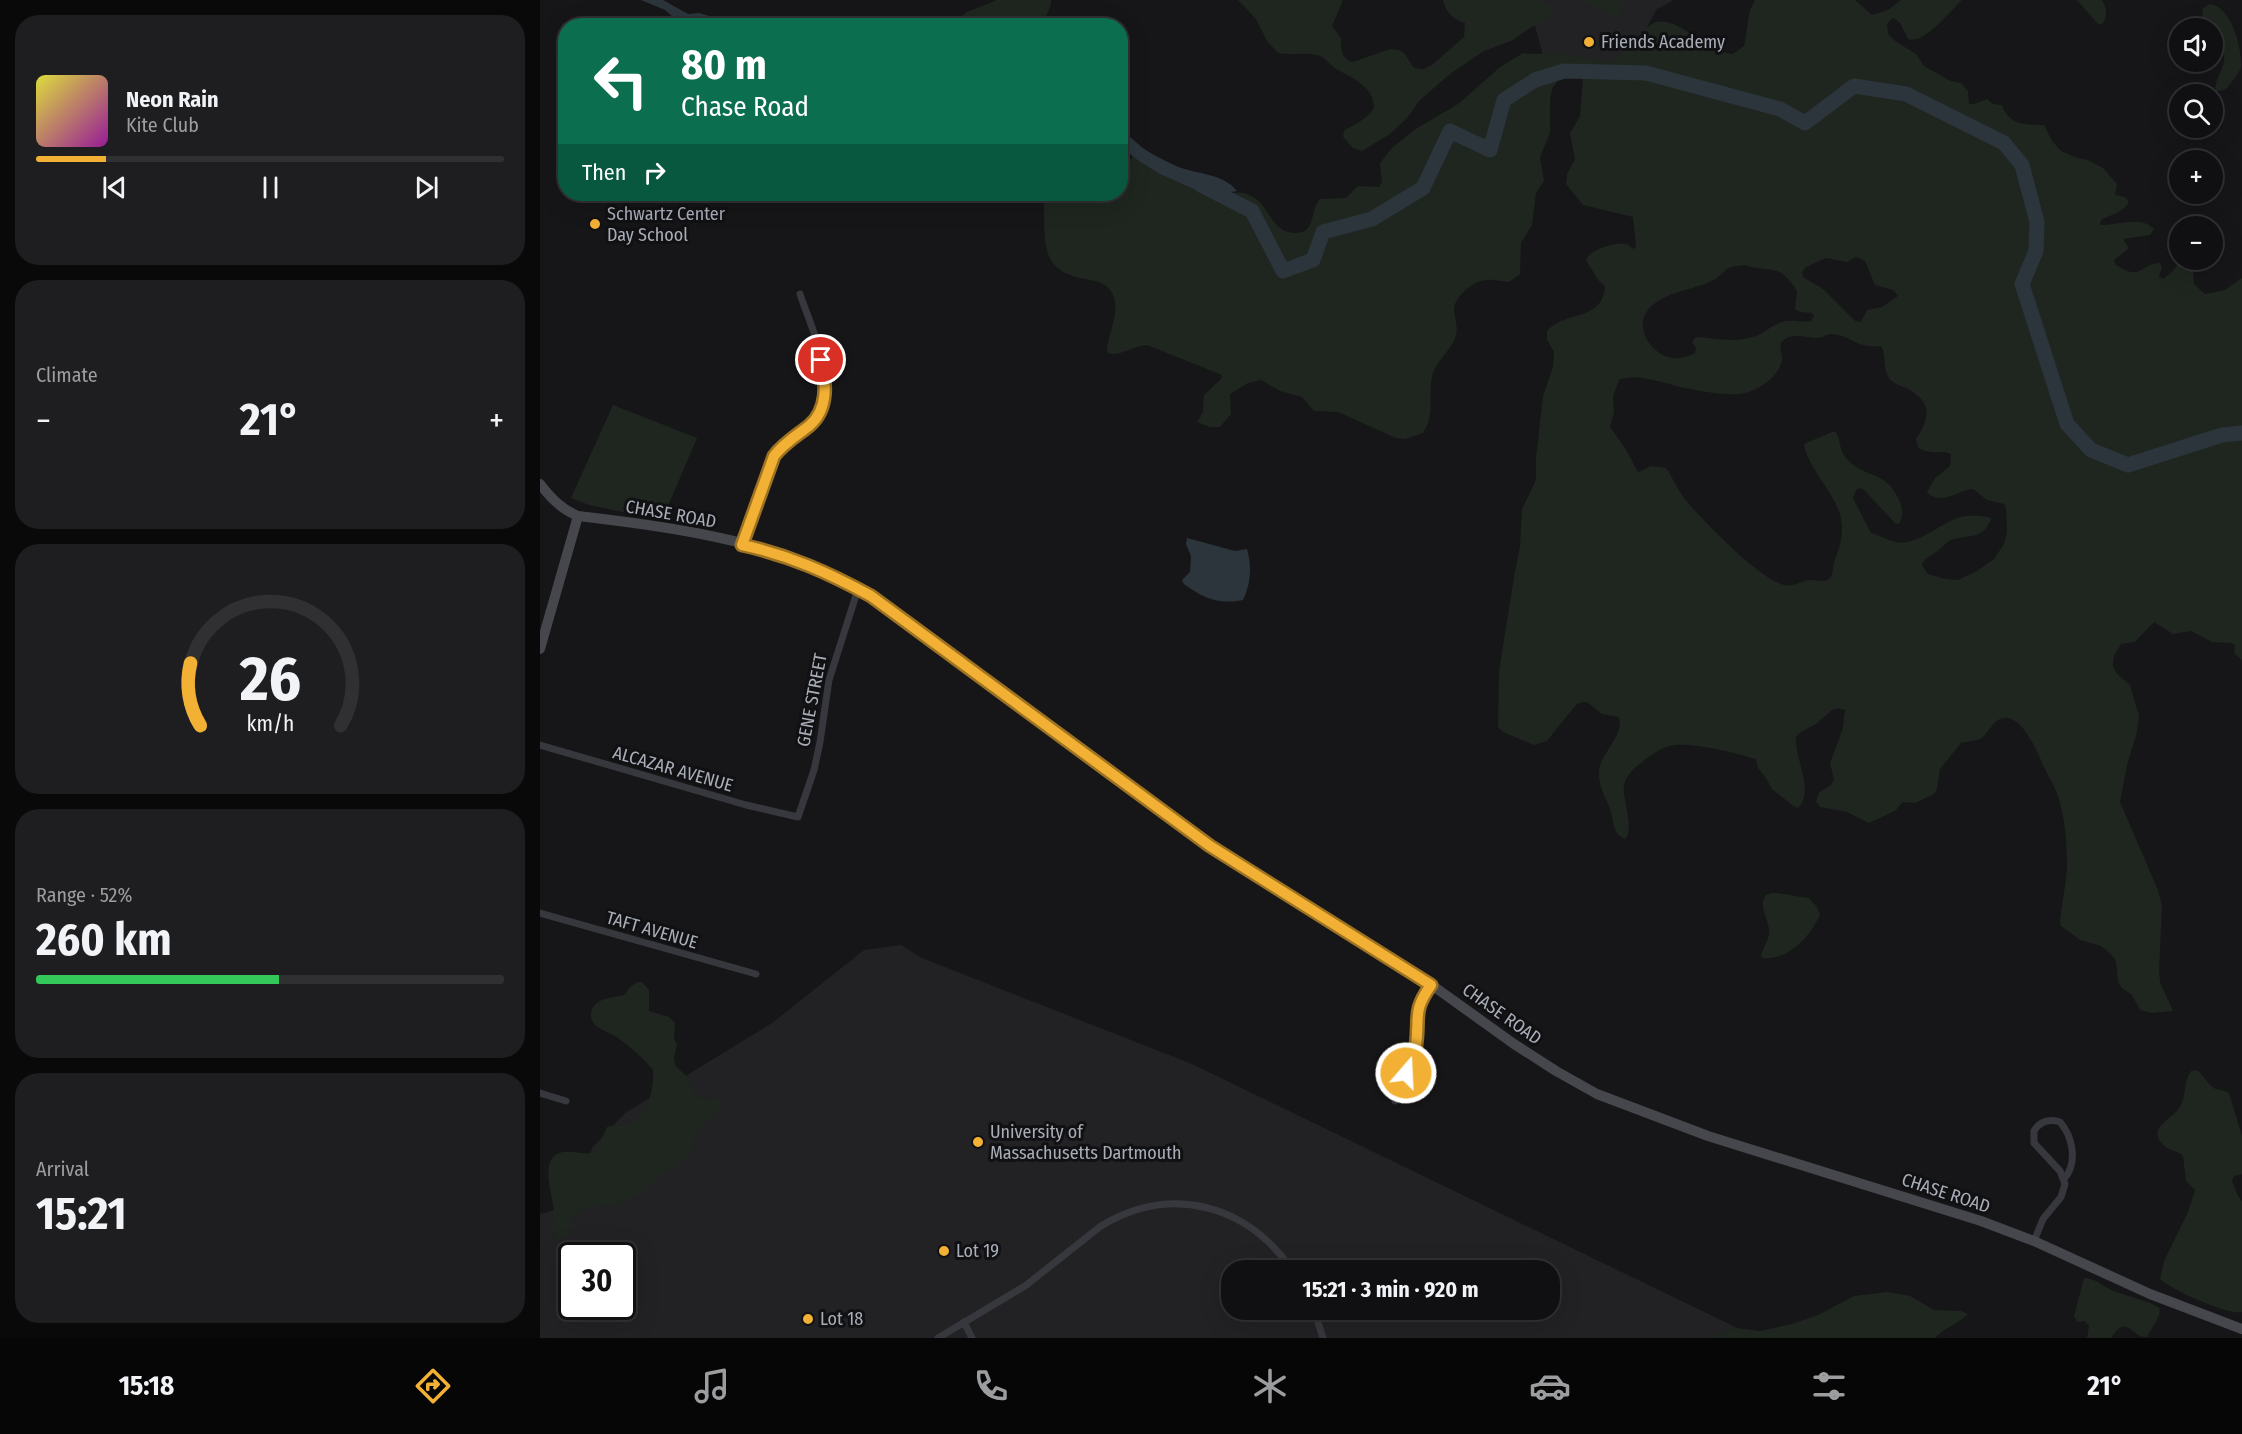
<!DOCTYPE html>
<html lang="en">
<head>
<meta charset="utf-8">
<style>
	:root { --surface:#101012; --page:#1e1e20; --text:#f1f3f6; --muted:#9c9d9f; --line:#303032; --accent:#f2b134 }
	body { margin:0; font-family:"Fira Sans Condensed",sans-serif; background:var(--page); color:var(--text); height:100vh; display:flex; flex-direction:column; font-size:22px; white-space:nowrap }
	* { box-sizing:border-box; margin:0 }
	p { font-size:20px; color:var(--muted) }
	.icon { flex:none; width:33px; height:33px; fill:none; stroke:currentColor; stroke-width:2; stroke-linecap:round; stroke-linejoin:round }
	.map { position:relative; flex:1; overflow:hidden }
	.drawer { display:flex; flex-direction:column; gap:15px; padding:15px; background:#09090a; width:540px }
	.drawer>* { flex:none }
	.banner { position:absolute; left:18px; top:18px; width:570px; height:183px; border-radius:24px; box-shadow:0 6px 24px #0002,0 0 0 2px var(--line); background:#0b6e4f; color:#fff; overflow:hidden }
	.controls { position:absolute; left:1629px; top:18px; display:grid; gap:12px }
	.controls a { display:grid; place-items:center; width:54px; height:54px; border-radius:50%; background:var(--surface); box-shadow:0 6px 24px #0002,0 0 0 2px var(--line); font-size:30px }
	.speed { position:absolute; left:18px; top:1242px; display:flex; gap:12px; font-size:30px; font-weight:700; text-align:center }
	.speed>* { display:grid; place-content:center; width:78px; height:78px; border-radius:50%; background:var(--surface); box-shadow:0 6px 24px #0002,0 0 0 2px var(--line); line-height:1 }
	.speed .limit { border:3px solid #111; border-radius:9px; background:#fff; color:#111 }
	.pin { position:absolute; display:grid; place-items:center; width:51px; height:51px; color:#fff; margin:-26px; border:3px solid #fff; border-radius:50%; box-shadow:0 2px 6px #0007 }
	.me { position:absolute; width:66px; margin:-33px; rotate:19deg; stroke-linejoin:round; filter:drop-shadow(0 0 4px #0008) }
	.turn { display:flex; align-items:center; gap:21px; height:126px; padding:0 24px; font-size:27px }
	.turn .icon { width:78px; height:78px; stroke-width:2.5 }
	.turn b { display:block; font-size:42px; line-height:51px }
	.then { display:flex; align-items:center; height:57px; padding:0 24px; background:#0003; gap:12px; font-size:22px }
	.big { font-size:45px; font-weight:700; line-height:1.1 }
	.drawer .tile { flex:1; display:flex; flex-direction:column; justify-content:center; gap:9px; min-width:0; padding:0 21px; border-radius:24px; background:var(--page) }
	.drawer .dial { align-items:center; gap:0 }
	.dial svg { height:156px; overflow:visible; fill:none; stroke:var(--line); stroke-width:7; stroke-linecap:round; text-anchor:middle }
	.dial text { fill:var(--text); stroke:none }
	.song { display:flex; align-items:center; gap:18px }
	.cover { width:72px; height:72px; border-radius:9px; background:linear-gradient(135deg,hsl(60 70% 55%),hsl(300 70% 35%)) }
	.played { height:6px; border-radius:3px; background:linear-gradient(90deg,var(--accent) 15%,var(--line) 15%) }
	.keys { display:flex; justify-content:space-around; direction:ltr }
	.heat { display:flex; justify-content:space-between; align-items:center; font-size:33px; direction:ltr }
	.charge { height:9px; border-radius:4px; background:linear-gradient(90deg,#34c759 52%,var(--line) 0) }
	.trip { position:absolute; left:681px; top:1260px; width:339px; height:60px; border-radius:24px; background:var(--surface); box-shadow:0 6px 24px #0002,0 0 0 2px var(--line); font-weight:700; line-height:60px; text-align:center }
	.tab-bar { display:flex; height:96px; justify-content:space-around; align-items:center; background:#060607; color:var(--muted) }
	.tab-bar .icon { width:42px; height:42px }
	.tab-bar .active { color:var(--accent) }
	.tab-bar b { font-size:27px; color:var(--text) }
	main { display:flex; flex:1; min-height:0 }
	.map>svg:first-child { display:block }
	.built { fill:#222225; fill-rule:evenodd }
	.green { fill:#1e261f; fill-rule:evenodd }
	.water { fill:#2c353c }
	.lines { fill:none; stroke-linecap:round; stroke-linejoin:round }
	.river { stroke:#2c353c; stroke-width:15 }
	.street { stroke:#37383d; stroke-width:7 }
	.secondary { stroke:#45474d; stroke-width:10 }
	.route-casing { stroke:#9d7322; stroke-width:15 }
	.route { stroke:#f2b134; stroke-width:10 }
	.poi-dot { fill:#f2b134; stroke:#111113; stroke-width:2 }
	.labels { text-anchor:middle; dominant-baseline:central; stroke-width:6; stroke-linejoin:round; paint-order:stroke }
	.poi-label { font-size:18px; fill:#a8adb8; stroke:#111113; text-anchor:start }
	.street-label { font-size:18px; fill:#a8adb8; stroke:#111113 }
</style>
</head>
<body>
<main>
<section class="drawer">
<div class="tile">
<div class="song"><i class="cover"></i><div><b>Neon Rain</b><p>Kite Club</p></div></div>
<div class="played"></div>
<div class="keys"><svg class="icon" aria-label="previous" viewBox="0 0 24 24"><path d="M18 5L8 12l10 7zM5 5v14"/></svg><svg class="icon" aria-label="pause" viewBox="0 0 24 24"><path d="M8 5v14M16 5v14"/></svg><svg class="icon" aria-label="next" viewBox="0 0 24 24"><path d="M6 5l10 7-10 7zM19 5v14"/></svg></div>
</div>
<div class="tile"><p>Climate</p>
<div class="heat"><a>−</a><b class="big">21°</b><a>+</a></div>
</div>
<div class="tile dial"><svg viewBox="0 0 100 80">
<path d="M14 69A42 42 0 1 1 86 69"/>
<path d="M14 69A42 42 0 0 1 9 37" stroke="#f2b134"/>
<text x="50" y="56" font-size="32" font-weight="700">26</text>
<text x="50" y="72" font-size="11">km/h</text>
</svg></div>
<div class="tile"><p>Range · 52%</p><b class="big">260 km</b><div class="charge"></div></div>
<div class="tile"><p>Arrival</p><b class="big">15:21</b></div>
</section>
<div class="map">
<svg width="1702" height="1338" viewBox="0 0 1702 1338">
	<rect width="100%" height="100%" fill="#161618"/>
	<!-- built -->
	<path class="built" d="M 988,0 L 1134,0 L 1117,9 L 1095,49 L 1068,71 L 1005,63 Z
		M 361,945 L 382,958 L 652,1064 L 1218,1338 L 0,1338 L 0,1214 L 21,1208 L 53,1147 L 85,1113 L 232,1023 L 324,950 ZM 32,1256 L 82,1256 L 82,1306 L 32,1306 ZM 692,1270 L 1010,1270 L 1010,1310 L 692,1310 Z"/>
	<!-- green -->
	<path class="green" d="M 457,0 L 511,0 C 512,10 503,16 505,25 L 411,25 L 427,12 Z
		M 698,0 L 803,0 L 792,26 L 801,38 C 801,49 801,59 813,62 L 850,49 L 859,50 L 865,54 L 874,68 L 883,69 L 892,65 L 924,37 L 925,23 C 913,20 906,12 903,0 L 996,0 L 1011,5 L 1014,9 L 1008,18 L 985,31 L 973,40 L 944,51 L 910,74 L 880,100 L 867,118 L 850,134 L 822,151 L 813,148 L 803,137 L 804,131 C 816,122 826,121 834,108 C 834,87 814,79 798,70 C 791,67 787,59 780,56 C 766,51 752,56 738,53 L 727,41 L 716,19 Z
		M 1039,0 L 1085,0 L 1077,17 Z
		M 1215,0 L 1315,0 L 1332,15 L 1348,10 L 1361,0 L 1422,0 C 1410,11 1384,45 1368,39 L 1360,23 L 1354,18 L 1350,20 L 1347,24 L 1348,34 L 1355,41 L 1376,54 L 1384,66 L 1411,81 L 1421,83 L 1428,91 L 1429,104 L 1434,104 L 1447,99 L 1453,104 L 1462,105 C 1469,125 1485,125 1504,125 L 1512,141 L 1521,151 L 1537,158 L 1548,160 L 1563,168 L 1577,184 L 1575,195 L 1585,197 L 1589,202 C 1584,212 1570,215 1561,220 L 1560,225 C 1576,226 1601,215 1614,229 L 1610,235 L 1583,239 L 1588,247 L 1587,250 L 1574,260 L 1575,264 C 1602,283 1600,263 1620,263 L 1622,268 L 1619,276 L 1623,279 L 1632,272 L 1641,260 L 1656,260 L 1653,269 L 1654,284 L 1665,294 L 1685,290 L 1702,278 L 1702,660 L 1694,653 L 1695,645 L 1691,643 L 1672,642 L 1651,631 L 1633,634 L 1614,622 L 1595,642 L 1581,644 L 1574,656 L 1573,666 L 1577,674 L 1590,685 L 1599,716 L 1597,732 L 1587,765 L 1580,802 L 1618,890 L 1622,906 L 1619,970 L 1620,982 L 1633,1011 L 1612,1013 L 1600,1010 L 1592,995 L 1582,988 L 1578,982 L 1576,961 L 1571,954 L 1561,946 L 1540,940 L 1520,925 C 1521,902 1528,880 1527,857 C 1526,839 1525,820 1520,803 C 1517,789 1509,778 1503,765 C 1497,751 1480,710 1460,719 C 1452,723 1447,734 1441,739 L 1421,743 L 1400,769 L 1397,789 L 1394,794 L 1375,803 L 1363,802 L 1355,811 L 1329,823 L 1307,812 L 1280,807 L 1276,801 L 1279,792 L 1291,785 L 1294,780 L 1290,763 L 1303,728 L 1305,710 L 1298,708 L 1292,710 L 1276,724 L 1261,732 L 1256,737 C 1254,757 1275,791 1258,808 L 1252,805 L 1232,789 L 1226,778 L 1218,768 L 1216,759 C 1195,753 1150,741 1129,746 C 1117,750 1107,758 1097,766 C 1092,770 1085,778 1084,785 C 1082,799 1095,830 1085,839 C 1073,834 1074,823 1071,812 C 1067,799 1058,787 1059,772 C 1060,753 1084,737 1079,717 L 1062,714 L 1047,702 L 1043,702 L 1037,704 L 1026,717 L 1007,741 L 994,745 L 963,732 L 958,727 L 959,671 L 975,571 L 980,547 L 982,509 L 996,480 L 996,458 L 1003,396 L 1013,367 L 1014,352 L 1007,340 L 1007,331 C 1025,310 1063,322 1065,286 L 1058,280 L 1046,260 C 1049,250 1076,241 1086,244 C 1088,244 1092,248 1094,249 L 1096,247 L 1093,217 L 1043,205 L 1026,184 L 1027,174 L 1035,159 L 1030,133 L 1040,116 L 1043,76 L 1038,68 L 1028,70 L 1020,78 L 1013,87 L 1010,98 L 1010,133 L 1000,157 L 1004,181 L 996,193 L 992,225 L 981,243 L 980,274 L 969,282 C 960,281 950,278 941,281 C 930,284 914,298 914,310 C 915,319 919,330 915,338 C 909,354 893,362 891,383 C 889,401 894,417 883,433 L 865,439 L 856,438 L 798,412 L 774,411 L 762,397 L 740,391 L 721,380 L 708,383 L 690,394 L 691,414 L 680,427 L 670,427 L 657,422 L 663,412 L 664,395 L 681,379 L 682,375 L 607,345 C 593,346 583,355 570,354 L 567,352 C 567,333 582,312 572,293 C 562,273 528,285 512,262 C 501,246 505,212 504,194 L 580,194 L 581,167 L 593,157 C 614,168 636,176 658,185 C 664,187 672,193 679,194 C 691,195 697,189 711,196 C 730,204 730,233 755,233 C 777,233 769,211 780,199 L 806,198 L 818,186 L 839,187 L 842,182 L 840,163 L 852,148 L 874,130 L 918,104 L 960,67 L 983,53 C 998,55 1012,53 1026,55 C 1043,56 1058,64 1074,62 C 1087,51 1096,35 1110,25 C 1133,9 1163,51 1193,54 L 1204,46 L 1210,10 ZM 1316,257 L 1325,261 L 1335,285 L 1353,290 L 1358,296 L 1342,307 L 1327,310 L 1321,322 L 1315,321 L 1283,289 L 1263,277 L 1262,272 L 1266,267 L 1286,258 L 1307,262 ZM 1205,265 C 1231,274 1238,261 1257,291 L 1255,309 L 1260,312 L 1272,313 L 1274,316 L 1271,321 C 1262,323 1251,319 1242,322 C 1232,325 1223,334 1213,337 C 1191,343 1176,338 1156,337 L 1152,342 L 1156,348 L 1155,353 C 1147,357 1137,360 1128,357 C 1111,352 1096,329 1106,313 C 1117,293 1153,290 1172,281 C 1179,278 1184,270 1191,267 C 1194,266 1201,266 1205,265 ZM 1290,334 C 1312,335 1316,349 1341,346 C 1347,355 1342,368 1349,378 C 1354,385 1363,386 1370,390 C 1393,404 1389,419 1376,439 L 1378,447 C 1389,456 1401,449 1411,454 L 1410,466 L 1395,478 L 1387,492 C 1401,507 1417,490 1433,489 L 1447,500 L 1464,504 L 1466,508 L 1467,532 L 1464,544 L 1454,559 L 1437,571 L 1418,580 L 1405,579 L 1388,574 L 1382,565 C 1385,557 1389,557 1396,552 C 1402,548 1405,543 1411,540 C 1426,534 1445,541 1451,518 C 1410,507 1401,534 1367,542 C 1354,545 1343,536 1331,533 L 1313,498 L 1316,490 L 1320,488 L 1324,490 L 1356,524 L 1360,523 C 1363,515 1363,508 1359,500 C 1346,469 1323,479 1306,458 C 1299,451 1301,440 1296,432 L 1292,432 L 1264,444 C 1269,473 1301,496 1302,527 C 1302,541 1299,549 1294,562 C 1292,567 1294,575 1289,579 C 1284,583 1277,580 1271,580 C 1262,580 1255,587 1245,585 C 1221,581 1161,519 1145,499 C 1137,489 1133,478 1126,468 L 1111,466 L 1098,472 L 1085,448 L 1070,427 L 1074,412 L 1073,396 L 1079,380 C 1097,371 1130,386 1151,389 C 1165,392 1182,395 1197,394 C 1214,394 1239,378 1242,360 C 1243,352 1236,345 1245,339 C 1253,333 1267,338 1277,338 C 1281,338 1285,335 1290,334 Z
		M 1537,0 L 1562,0 C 1567,8 1568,17 1562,24 L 1558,24 Z
		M 1670,4 C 1692,7 1702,48 1701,67 C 1699,73 1695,78 1691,83 C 1687,89 1684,91 1676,91 C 1673,81 1684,70 1684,59 C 1685,46 1672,42 1672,28 L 1666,28 L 1662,19 L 1663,8 Z
		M 73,405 L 157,438 L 122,520 L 49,505 L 31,498 Z
		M 1232,893 C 1245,893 1256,897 1269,898 L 1277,907 L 1280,915 C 1270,937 1248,961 1222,958 L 1221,956 C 1223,947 1230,939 1229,931 C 1229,921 1222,912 1223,901 L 1226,895 Z
		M 98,982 L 102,982 L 109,990 L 109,1011 L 129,1017 L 135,1023 L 134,1038 L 137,1045 L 134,1057 L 135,1065 L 146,1076 L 157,1097 L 166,1101 L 179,1098 L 181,1102 L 181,1107 L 162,1126 L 156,1134 L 152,1147 L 146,1158 L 134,1168 L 118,1177 L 101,1194 L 85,1200 L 78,1205 L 45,1208 L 34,1216 L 28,1236 L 21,1239 L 16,1239 C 10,1231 14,1221 14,1211 C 13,1196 0,1164 17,1154 C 28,1148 43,1156 55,1152 L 67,1127 C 75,1124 84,1127 91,1123 C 109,1113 114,1088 113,1070 C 104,1059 94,1050 82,1041 C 75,1035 65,1032 58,1027 C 54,1025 51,1020 51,1015 C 51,998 72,998 84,995 L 91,986 Z
		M 1657,1070 C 1663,1075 1666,1081 1671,1086 C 1676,1091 1683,1089 1689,1093 L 1702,1136 L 1702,1174 L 1694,1176 L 1692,1181 L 1698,1196 L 1702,1201 L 1702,1312 C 1689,1316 1630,1289 1620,1279 L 1624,1261 L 1648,1212 L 1655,1190 L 1646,1181 L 1643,1156 C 1638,1151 1631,1151 1626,1147 C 1603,1129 1633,1119 1640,1107 C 1647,1096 1643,1081 1651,1071 Z
		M 1544,1278 C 1556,1278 1563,1287 1574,1291 C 1589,1297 1606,1300 1620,1308 L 1619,1316 L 1607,1337 C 1591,1338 1588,1312 1571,1338 L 1547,1338 L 1549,1326 L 1545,1321 L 1537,1322 L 1534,1316 Z
		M 1348,1292 L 1370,1296 L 1394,1310 L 1421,1311 L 1428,1314 C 1418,1324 1405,1327 1395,1338 L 1171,1338 L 1196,1328 L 1220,1331 L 1252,1324 L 1278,1315 L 1314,1296 Z"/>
	<!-- water -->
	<path class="water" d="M 101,0 L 123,0 L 148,14 L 159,13 L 190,22 L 218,25 L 150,25 L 140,23 L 125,10 Z
		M 580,129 C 587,133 592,139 598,144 C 608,153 622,159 634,165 C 655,175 682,172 697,191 L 679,194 L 654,189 L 620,174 L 593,157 L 581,143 Z
		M 647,538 L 695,551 L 707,549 C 712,566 711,584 703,600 C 679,605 663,598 644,584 L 642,580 L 650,572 L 651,556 L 646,544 Z"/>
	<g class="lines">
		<!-- river -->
		<path class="river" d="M 661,185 L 712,211 L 743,271 L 773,260 L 783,232 L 832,219 L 883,188 L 910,131 L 950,150 L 964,100 L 995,80 L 1024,71 L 1106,73 L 1240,109 L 1265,123 L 1314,86 L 1366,94 L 1464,143 L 1482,165 L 1497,222 L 1496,251 L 1482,284 L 1527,424 L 1551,450 L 1588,465 L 1682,435 L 1702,433"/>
		<!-- street -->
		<path class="street" d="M 202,545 L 234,456 C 245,442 260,435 272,423 C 280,413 287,397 286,384 C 286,359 268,318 260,294
			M 0,745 L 206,805 L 258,817 L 274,770 L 280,742 L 289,680 L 318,589
			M 0,913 L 216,974
			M 0,1093 L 26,1101
			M 855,1101 L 875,1050 L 879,1007 L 891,985
			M 1494,1241 L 1503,1219 L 1521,1197 L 1525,1184 L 1520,1171 L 1494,1143 L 1494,1131 C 1499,1122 1510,1118 1520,1122 C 1533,1137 1538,1163 1524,1179
			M 774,1310 L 783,1338
			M 424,1322 L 432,1338
			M 398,1338 L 485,1286 L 561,1226 C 631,1184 707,1204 752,1270"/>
		<!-- secondary -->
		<path class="secondary" d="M 0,484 C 11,498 21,509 38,516 C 116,525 205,537 278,568 C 296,576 313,586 331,596 L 670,846 L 889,983 L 974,1044 L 1016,1071 L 1057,1094 L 1168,1136 L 1441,1221 L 1494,1241 L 1610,1294 L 1702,1329
			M 0,649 L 38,516"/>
	</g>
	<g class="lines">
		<defs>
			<path id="route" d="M 281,360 C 286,383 289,409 269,426 C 256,436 244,443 234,456 L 202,545 C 249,555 289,573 331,596 L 670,846 L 891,985 C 872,1012 880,1016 876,1045 C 875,1055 869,1064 866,1073"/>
		</defs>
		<!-- route casing -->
		<use href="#route" class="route-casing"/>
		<!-- route -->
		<use href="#route" class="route"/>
	</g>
	<!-- markers -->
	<g class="poi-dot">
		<circle cx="1049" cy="42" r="6"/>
		<circle cx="55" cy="224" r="6"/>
		<circle cx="438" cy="1142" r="6"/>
		<circle cx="404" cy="1251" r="6"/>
		<circle cx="268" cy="1319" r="6"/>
	</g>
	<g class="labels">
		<!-- poi labels -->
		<g class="poi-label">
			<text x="1061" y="42">Friends Academy</text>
			<text x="67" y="214">Schwartz Center<tspan x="67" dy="21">Day School</tspan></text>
			<text x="450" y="1132">University of<tspan x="450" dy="21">Massachusetts Dartmouth</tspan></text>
			<text x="416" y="1251">Lot 19</text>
			<text x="280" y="1319">Lot 18</text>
		</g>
		<!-- street labels -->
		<g class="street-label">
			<text transform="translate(131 514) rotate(10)">CHASE ROAD</text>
			<text transform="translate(272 700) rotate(-79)">GENE STREET</text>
			<text transform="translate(133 769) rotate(16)">ALCAZAR AVENUE</text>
			<text transform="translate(112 930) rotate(16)">TAFT AVENUE</text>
			<text transform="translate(962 1014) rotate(35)">CHASE ROAD</text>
			<text transform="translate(1406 1193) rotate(18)">CHASE ROAD</text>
		</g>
	</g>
</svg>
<div class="controls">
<a><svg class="icon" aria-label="sound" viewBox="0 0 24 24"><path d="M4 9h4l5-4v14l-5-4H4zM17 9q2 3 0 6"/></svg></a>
<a><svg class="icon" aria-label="search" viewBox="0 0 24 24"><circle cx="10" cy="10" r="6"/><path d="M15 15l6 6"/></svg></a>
<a>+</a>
<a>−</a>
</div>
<div class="speed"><div class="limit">30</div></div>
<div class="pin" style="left:281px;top:360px;background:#d93025"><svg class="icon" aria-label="arrive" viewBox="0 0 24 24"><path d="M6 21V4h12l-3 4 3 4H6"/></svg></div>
<svg class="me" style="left:866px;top:1073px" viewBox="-20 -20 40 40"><circle r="17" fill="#f2b134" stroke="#fff" stroke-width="3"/><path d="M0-11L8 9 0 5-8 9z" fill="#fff"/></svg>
<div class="trip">15:21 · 3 min · 920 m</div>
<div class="banner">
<div class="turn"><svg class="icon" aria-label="left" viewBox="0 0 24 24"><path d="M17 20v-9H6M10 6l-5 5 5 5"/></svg><div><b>80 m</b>Chase Road</div></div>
<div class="then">Then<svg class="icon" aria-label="right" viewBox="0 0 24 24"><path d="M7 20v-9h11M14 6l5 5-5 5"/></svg></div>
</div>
</div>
</main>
<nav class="tab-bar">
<b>15:18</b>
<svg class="icon active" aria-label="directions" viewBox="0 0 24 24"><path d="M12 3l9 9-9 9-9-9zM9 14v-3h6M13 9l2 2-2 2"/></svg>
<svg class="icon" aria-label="music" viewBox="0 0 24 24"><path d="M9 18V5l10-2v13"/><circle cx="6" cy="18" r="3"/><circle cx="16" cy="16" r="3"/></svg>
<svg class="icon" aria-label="phone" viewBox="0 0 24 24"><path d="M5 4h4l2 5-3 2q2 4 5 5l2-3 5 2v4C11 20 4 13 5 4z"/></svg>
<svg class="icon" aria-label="climate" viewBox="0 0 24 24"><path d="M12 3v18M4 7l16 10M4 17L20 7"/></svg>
<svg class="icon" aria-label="car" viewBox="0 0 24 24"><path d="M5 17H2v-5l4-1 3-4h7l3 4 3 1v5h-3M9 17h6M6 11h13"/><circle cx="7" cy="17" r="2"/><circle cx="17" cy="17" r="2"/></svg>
<svg class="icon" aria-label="filters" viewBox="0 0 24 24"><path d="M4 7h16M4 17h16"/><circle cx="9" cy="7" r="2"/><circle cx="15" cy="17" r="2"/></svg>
<b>21°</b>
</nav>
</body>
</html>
